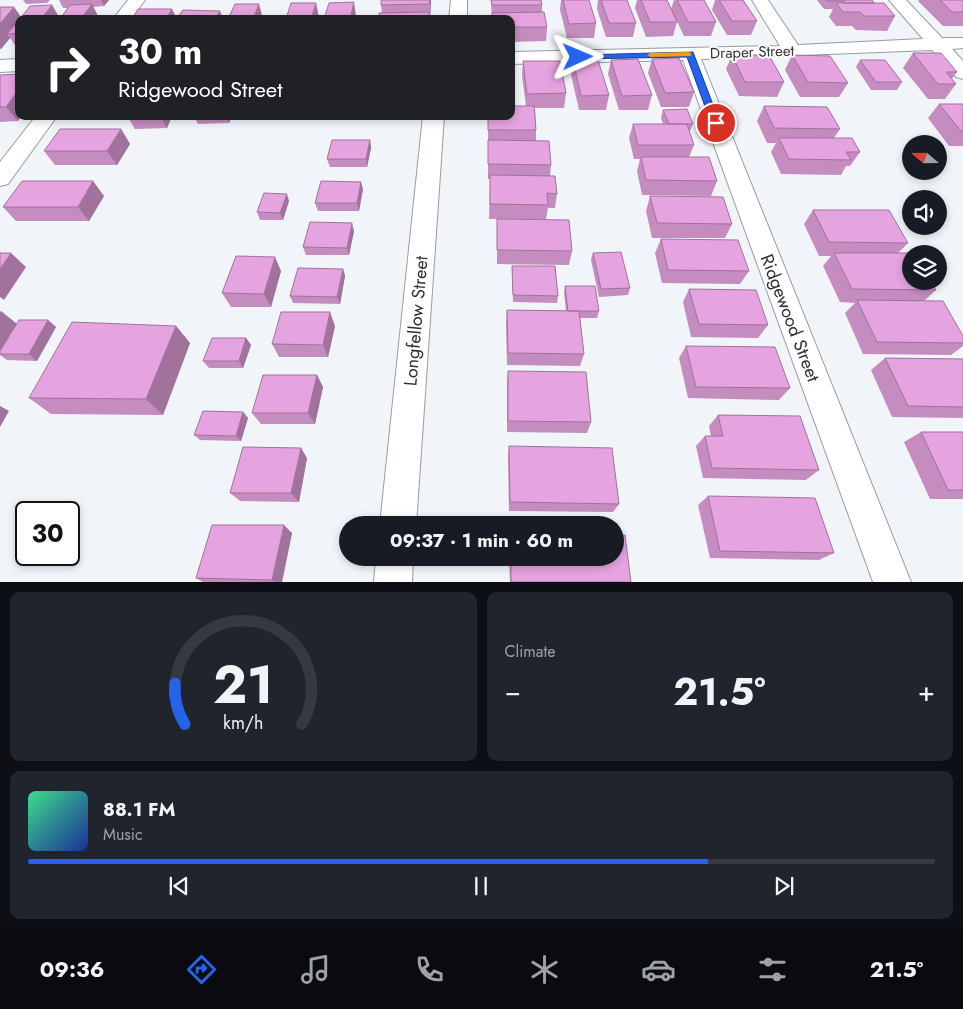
<!DOCTYPE html>
<html lang="en">
<head>
<meta charset="utf-8">
<style>
	:root { --surface:#171b24; --page:#20242c; --text:#f1f3f6; --muted:#9ea1a6; --line:#363941; --accent:#2563eb }
	body { margin:0; font-family:Jost,sans-serif; background:var(--page); color:var(--text); height:100vh; display:flex; flex-direction:column; font-size:19px; white-space:nowrap }
	* { box-sizing:border-box; margin:0 }
	p { font-size:16px; color:var(--muted) }
	.icon { flex:none; width:28px; height:28px; fill:none; stroke:currentColor; stroke-width:2; stroke-linecap:round; stroke-linejoin:round }
	.map { position:relative; height:582px; overflow:hidden }
	.sheet { display:flex; flex-direction:column; gap:10px; padding:10px; background:#0d0f14; flex:1 }
	.sheet>* { flex:none }
	.guide { position:absolute; left:15px; top:15px; width:500px; height:105px; border-radius:10px; box-shadow:0 2px 8px #0003; background:#202124; color:#fff; overflow:hidden }
	.needle { width:32px; rotate:290deg }
	.tools { position:absolute; left:902px; top:135px; display:grid; gap:10px }
	.tools a { display:grid; place-items:center; width:45px; height:45px; border-radius:50%; background:var(--surface); box-shadow:0 2px 8px #0003; font-size:25px }
	.speed { position:absolute; left:15px; top:501px; display:flex; gap:10px; font-size:25px; font-weight:700; text-align:center }
	.speed>* { display:grid; place-content:center; width:65px; height:65px; border-radius:50%; background:var(--surface); box-shadow:0 2px 8px #0003; line-height:1 }
	.speed .limit { border:2px solid #111; border-radius:8px; background:#fff; color:#111 }
	.pin { position:absolute; display:grid; place-items:center; width:42px; height:42px; color:#fff; margin:-21px; border:2px solid #fff; border-radius:50%; box-shadow:0 1px 5px #0007 }
	.me { position:absolute; width:55px; margin:-28px; rotate:89deg; stroke-linejoin:round; filter:drop-shadow(0 0 4px #0008) }
	.turn { display:flex; align-items:center; gap:18px; height:105px; padding:0 20px; font-size:22px }
	.turn .icon { width:65px; height:65px; stroke-width:2.5 }
	.turn b { display:block; font-size:35px; line-height:42px }
	.big { font-size:38px; font-weight:700; line-height:1.1 }
	.sheet .tile { flex:1; display:flex; flex-direction:column; justify-content:center; gap:8px; min-width:0; padding:0 18px; border-radius:10px; background:var(--page) }
	.sheet .dial { align-items:center; gap:0 }
	.dial svg { height:130px; overflow:visible; fill:none; stroke:var(--line); stroke-width:7; stroke-linecap:round; text-anchor:middle }
	.dial text { fill:var(--text); stroke:none }
	.song { display:flex; align-items:center; gap:15px }
	.cover { width:60px; height:60px; border-radius:8px; background:linear-gradient(135deg,hsl(150 70% 55%),hsl(230 70% 35%)) }
	.played { height:5px; border-radius:2px; background:linear-gradient(90deg,var(--accent) 75%,var(--line) 75%) }
	.keys { display:flex; justify-content:space-around; direction:ltr }
	.heat { display:flex; justify-content:space-between; align-items:center; font-size:28px; direction:ltr }
	.sheet .tiles { flex:1; display:grid; gap:10px; grid-template-columns:1fr 1fr }
	.tile:last-child { grid-column:span 2 }
	.trip { position:absolute; left:339px; top:516px; width:285px; height:50px; border-radius:25px; background:var(--surface); box-shadow:0 2px 8px #0003; font-weight:700; line-height:50px; text-align:center }
	.menu { display:flex; height:80px; justify-content:space-around; align-items:center; background:#090b0e; color:var(--muted) }
	.menu .icon { width:35px; height:35px }
	.menu .current { color:var(--accent) }
	.menu b { font-size:22px; color:var(--text) }
	.map>svg:first-child { display:block }
	.lines { fill:none; stroke-linecap:round; stroke-linejoin:round }
	.minor-casing { stroke:#999ca0; stroke-width:2 }
	.minor { fill:#fff; fill-rule:evenodd }
	.wall { fill:#c58cc0 }
	.shaded-wall { fill:#a0729c }
	.building { fill:#e5a3df; stroke:#a0729c }
	.route { fill:#2563eb; stroke:#184099 }
	.slow { fill:#f59e0b }
	.labels { text-anchor:middle; dominant-baseline:central; stroke-width:4; stroke-linejoin:round; paint-order:stroke }
	.far-street-label { font-size:15px; fill:#303133; stroke:#fff }
	.street-label { font-size:18px; fill:#303133; stroke:#fff }
</style>
</head>
<body>
<div class="map">
<svg width="963" height="582" viewBox="0 0 963 582">
	<rect width="100%" height="100%" fill="#f1f4f9"/>
	<g class="lines">
		<defs>
			<path id="minor" d="M 128,0 L 145,0 L 131,19 L 113,19 Z
				M 451,0 L 467,0 L 467,19 L 449,19 Z
				M 752,0 L 768,0 L 798,45 L 923,39 L 889,0 L 906,0 L 942,38 L 963,38 L 963,48 L 952,49 L 963,61 L 963,79 L 956,77 L 932,50 L 701,59 L 911,582 L 873,582 L 683,60 L 511,64 L 511,52 L 780,46 Z
				M 19,59 L 19,71 L 0,72 L 0,60 Z
				M 36,116 L 57,116 L 8,184 L 0,186 L 0,162 Z
				M 423,116 L 444,116 L 416,525 L 380,525 Z
				M 376,558 L 413,558 L 412,582 L 374,582 Z"/>
		</defs>
		<!-- minor casing -->
		<use href="#minor" class="minor-casing"/>
		<!-- minor -->
		<use href="#minor" class="minor"/>
	</g>
	<!-- wall -->
	<path class="wall" d="M 23,0 L 50,0 L 47,3 L 26,4 Z
		M 59,0 L 109,0 L 104,6 L 93,7 L 99,18 L 99,19 L 19,19 L 19,48 L 17,48 L 10,38 L 1,49 L 0,49 L 0,7 L 14,7 L 21,17 L 52,5 L 60,19 L 68,8 L 63,8 Z
		M 381,0 L 431,0 L 430,18 L 429,18 L 429,19 L 382,13 L 381,5 Z
		M 491,0 L 541,0 L 542,5 L 542,12 L 547,27 L 546,41 L 511,42 L 511,19 L 492,19 Z
		M 561,0 L 589,0 L 596,23 L 594,38 L 567,38 L 560,10 Z
		M 598,0 L 627,0 L 636,23 L 633,37 L 606,37 L 597,9 Z
		M 637,0 L 667,0 L 677,22 L 673,36 L 646,37 L 635,8 Z
		M 674,0 L 743,0 L 757,21 L 751,35 L 727,35 L 712,10 L 715,0 L 704,0 L 716,22 L 711,36 L 684,36 L 671,9 Z
		M 817,0 L 872,0 L 874,3 L 895,16 L 887,31 L 856,30 L 852,26 L 836,26 L 829,17 L 833,9 L 824,9 Z
		M 919,0 L 963,0 L 963,26 L 943,26 L 918,1 Z
		M 913,53 L 957,72 L 952,79 L 956,84 L 945,99 L 928,99 L 903,68 Z
		M 732,55 L 784,82 L 777,97 L 739,96 L 726,69 Z
		M 792,55 L 848,83 L 839,97 L 800,97 L 785,70 Z
		M 652,59 L 694,92 L 689,107 L 661,107 L 648,73 Z
		M 573,60 L 609,95 L 606,110 L 579,110 L 571,75 Z
		M 611,60 L 652,95 L 648,110 L 619,110 L 608,74 Z
		M 860,60 L 902,82 L 897,90 L 871,90 L 856,67 Z
		M 523,61 L 566,93 L 564,108 L 535,108 L 536,130 L 536,141 L 551,165 L 550,176 L 557,194 L 555,208 L 548,208 L 546,219 L 489,219 L 490,179 L 488,179 L 488,116 L 526,106 L 522,76 Z
		M 0,75 L 19,116 L 21,116 L 18,121 L 0,122 Z
		M 939,104 L 963,104 L 963,146 L 949,146 L 928,118 Z
		M 764,106 L 840,129 L 834,138 L 860,152 L 850,166 L 846,166 L 841,175 L 781,174 L 771,152 L 776,143 L 767,143 L 757,121 Z
		M 663,110 L 693,124 L 690,131 L 689,131 L 694,145 L 689,157 L 717,181 L 711,196 L 642,195 L 637,171 L 640,159 L 634,159 L 629,138 L 633,124 L 663,124 L 661,118 Z
		M 92,116 L 124,116 L 124,117 L 93,118 Z
		M 127,116 L 172,116 L 167,128 L 135,129 Z
		M 194,116 L 232,116 L 229,123 L 198,124 Z
		M 266,116 L 288,116 L 287,119 L 267,119 Z
		M 121,129 L 130,144 L 117,165 L 55,165 L 44,151 Z
		M 370,140 L 371,148 L 367,167 L 330,167 L 327,159 Z
		M 363,189 L 359,211 L 318,211 L 315,203 Z
		M 104,196 L 89,221 L 16,221 L 3,207 Z
		M 650,196 L 732,224 L 725,238 L 652,238 L 646,211 Z
		M 289,201 L 283,220 L 260,220 L 257,212 Z
		M 813,210 L 908,243 L 898,253 L 936,290 L 924,301 L 963,336 L 963,346 L 951,355 L 863,354 L 845,313 L 855,303 L 840,302 L 823,266 L 831,256 L 819,256 L 804,224 Z
		M 497,219 L 572,251 L 569,265 L 497,264 Z
		M 354,231 L 349,255 L 306,255 L 303,247 Z
		M 661,239 L 749,271 L 740,284 L 662,283 L 655,253 Z
		M 593,253 L 630,288 L 628,295 L 599,297 L 591,260 Z
		M 512,266 L 558,296 L 557,303 L 513,302 Z
		M 343,269 L 345,276 L 340,304 L 293,303 L 290,296 Z
		M 281,271 L 271,307 L 231,307 L 222,293 Z
		M 565,286 L 599,311 L 597,318 L 580,318 L 584,354 L 580,366 L 507,365 L 506,323 L 507,310 L 566,311 L 564,293 Z
		M 689,289 L 768,325 L 758,338 L 691,337 L 683,302 Z
		M 0,311 L 17,324 L 48,320 L 56,327 L 37,361 L 7,360 L 0,355 Z
		M 176,326 L 190,343 L 163,415 L 51,414 L 29,398 Z
		M 335,326 L 328,357 L 279,357 L 272,344 Z
		M 246,338 L 251,345 L 243,368 L 209,368 L 203,361 Z
		M 686,346 L 790,388 L 779,400 L 688,398 L 679,358 Z
		M 885,358 L 963,359 L 963,418 L 892,417 L 871,370 Z
		M 508,371 L 591,422 L 587,433 L 507,432 L 507,383 Z
		M 317,375 L 323,387 L 315,424 L 261,424 L 252,413 Z
		M 243,412 L 248,418 L 241,441 L 200,440 L 194,435 Z
		M 718,415 L 819,470 L 806,480 L 703,478 L 696,446 L 705,436 L 711,436 L 709,426 Z
		M 921,432 L 963,432 L 963,499 L 930,499 L 904,442 Z
		M 509,446 L 619,504 L 613,512 L 509,511 L 508,456 Z
		M 307,458 L 299,502 L 240,501 L 230,493 Z
		M 708,496 L 834,553 L 819,560 L 710,558 L 698,505 Z
		M 292,533 L 282,582 L 203,582 L 196,578 Z
		M 509,558 L 615,558 L 631,582 L 510,582 Z"/>
	<!-- shaded-wall -->
	<path class="shaded-wall" d="M 101,0 L 109,0 L 104,6 Z
		M 430,0 L 431,0 L 431,5 L 430,18 Z
		M 354,2 L 356,16 L 356,19 L 350,19 Z
		M 316,3 L 319,17 L 318,19 L 311,19 Z
		M 92,4 L 99,18 L 99,19 L 81,19 Z
		M 259,4 L 263,19 L 253,19 Z
		M 52,5 L 60,19 L 41,19 Z
		M 14,7 L 22,19 L 19,19 L 19,27 L 7,34 L 10,38 L 1,49 L 0,47 L 0,24 Z
		M 172,9 L 177,19 L 166,19 Z
		M 220,11 L 223,19 L 215,19 Z
		M 19,89 L 19,116 L 21,116 L 18,121 L 6,107 Z
		M 160,116 L 172,116 L 167,128 Z
		M 226,116 L 232,116 L 229,123 Z
		M 121,129 L 130,144 L 117,165 L 107,151 Z
		M 370,140 L 371,148 L 367,167 L 366,159 Z
		M 93,181 L 104,196 L 89,221 L 78,207 Z
		M 361,182 L 363,189 L 359,211 L 357,203 Z
		M 287,194 L 289,201 L 283,220 L 280,213 Z
		M 352,223 L 354,231 L 349,255 L 347,248 Z
		M 11,253 L 26,267 L 4,300 L 0,297 L 0,269 Z
		M 275,257 L 281,271 L 271,307 L 264,294 Z
		M 343,269 L 345,276 L 340,304 L 337,297 Z
		M 1,311 L 17,324 L 0,352 L 0,313 Z
		M 330,312 L 335,326 L 328,357 L 323,345 Z
		M 48,320 L 56,327 L 37,361 L 29,354 Z
		M 176,326 L 190,343 L 163,415 L 146,399 Z
		M 246,338 L 251,345 L 243,368 L 239,361 Z
		M 317,375 L 323,387 L 315,424 L 308,413 Z
		M 0,406 L 9,411 L 0,427 Z
		M 243,412 L 248,418 L 241,441 L 236,436 Z
		M 301,448 L 307,458 L 299,502 L 291,493 Z
		M 284,525 L 292,533 L 282,582 L 275,582 L 272,580 Z"/>
	<!-- building -->
	<path class="building" d="M 381,0 L 430,0 L 429,4 L 381,5 Z
		M 491,0 L 541,0 L 542,5 L 492,5 Z
		M 563,0 L 589,0 L 596,23 L 569,24 Z
		M 601,0 L 627,0 L 636,23 L 609,23 Z
		M 641,0 L 667,0 L 677,22 L 650,22 Z
		M 677,0 L 704,0 L 716,22 L 688,22 Z
		M 719,0 L 743,0 L 757,21 L 732,21 Z
		M 826,0 L 872,0 L 874,3 L 845,3 L 844,1 L 827,1 Z
		M 940,0 L 963,0 L 963,12 L 952,12 Z
		M 354,2 L 350,19 L 324,19 L 329,3 Z
		M 291,3 L 316,3 L 311,19 L 286,19 Z
		M 836,3 L 884,3 L 895,16 L 864,16 L 860,12 L 843,12 Z
		M 92,4 L 81,19 L 60,19 L 70,5 Z
		M 235,4 L 259,4 L 253,19 L 228,19 Z
		M 52,5 L 41,19 L 20,19 L 30,6 Z
		M 0,7 L 14,7 L 0,24 Z
		M 138,9 L 172,9 L 166,19 L 132,19 Z
		M 183,10 L 220,11 L 215,19 L 176,19 Z
		M 429,12 L 429,19 L 379,19 L 379,13 Z
		M 544,12 L 547,27 L 511,27 L 511,19 L 493,19 L 492,13 Z
		M 19,20 L 19,33 L 7,34 Z
		M 913,53 L 941,53 L 957,72 L 946,72 L 956,84 L 938,84 Z
		M 732,55 L 769,55 L 784,82 L 745,82 Z
		M 792,55 L 830,56 L 848,83 L 808,82 Z
		M 679,58 L 694,92 L 665,93 L 652,59 Z
		M 638,59 L 652,95 L 622,96 L 611,60 Z
		M 573,60 L 598,60 L 609,95 L 581,96 Z
		M 860,60 L 885,60 L 902,82 L 876,82 Z
		M 523,61 L 560,61 L 566,93 L 527,94 Z
		M 19,74 L 19,89 L 6,107 L 0,107 L 0,75 Z
		M 939,104 L 963,104 L 963,131 L 961,131 Z
		M 511,106 L 534,106 L 536,130 L 488,130 L 488,116 L 511,116 Z
		M 764,106 L 827,107 L 840,129 L 774,128 Z
		M 687,109 L 693,124 L 669,124 L 663,110 Z
		M 633,124 L 687,124 L 694,145 L 638,145 Z
		M 60,129 L 121,129 L 107,151 L 44,151 Z
		M 779,138 L 852,138 L 860,152 L 846,152 L 851,160 L 789,159 Z
		M 332,140 L 370,140 L 366,159 L 327,159 Z
		M 488,140 L 549,141 L 551,165 L 488,164 Z
		M 641,157 L 709,157 L 717,181 L 646,180 Z
		M 490,175 L 555,176 L 557,194 L 547,193 L 548,205 L 490,204 Z
		M 22,181 L 93,181 L 78,207 L 3,207 Z
		M 321,181 L 361,182 L 357,203 L 315,203 Z
		M 264,193 L 287,194 L 280,213 L 257,212 Z
		M 650,196 L 723,197 L 732,224 L 657,223 Z
		M 813,210 L 889,210 L 908,243 L 829,242 Z
		M 497,219 L 569,220 L 572,251 L 497,250 Z
		M 310,222 L 352,223 L 347,248 L 303,247 Z
		M 661,239 L 738,240 L 749,271 L 668,270 Z
		M 621,252 L 630,288 L 601,289 L 593,253 Z
		M 0,253 L 11,253 L 0,269 Z
		M 834,253 L 914,253 L 911,254 L 911,281 L 931,281 L 936,290 L 852,289 Z
		M 236,256 L 275,257 L 264,294 L 222,293 Z
		M 512,266 L 555,266 L 558,296 L 513,295 Z
		M 298,268 L 343,269 L 337,297 L 290,296 Z
		M 565,286 L 595,286 L 599,311 L 568,311 Z
		M 689,289 L 756,290 L 768,325 L 699,324 Z
		M 857,300 L 943,301 L 963,336 L 963,343 L 877,342 Z
		M 507,310 L 579,311 L 584,354 L 508,353 Z
		M 281,312 L 330,312 L 323,345 L 272,344 Z
		M 19,320 L 48,320 L 29,354 L 0,354 L 0,351 Z
		M 72,322 L 176,326 L 146,399 L 29,398 Z
		M 212,338 L 246,338 L 239,361 L 203,361 Z
		M 686,346 L 775,347 L 790,388 L 696,387 Z
		M 885,358 L 963,359 L 963,407 L 908,406 Z
		M 508,371 L 586,372 L 591,422 L 508,421 Z
		M 263,375 L 317,375 L 308,413 L 252,413 Z
		M 203,411 L 243,412 L 236,436 L 194,435 Z
		M 718,415 L 800,416 L 819,470 L 712,468 L 705,436 L 723,436 Z
		M 921,432 L 963,432 L 963,490 L 948,490 Z
		M 509,446 L 612,448 L 619,504 L 510,502 Z
		M 243,447 L 301,448 L 291,493 L 230,493 Z
		M 708,496 L 815,498 L 834,553 L 720,551 Z
		M 212,525 L 284,525 L 272,580 L 196,578 Z
		M 615,535 L 625,535 L 631,582 L 511,582 L 511,558 L 615,558 Z"/>
	<!-- route -->
	<path class="route" d="M 693,52 L 720,123 L 719,125 L 711,123 L 687,57 L 578,59 L 574,57 L 578,55 Z"/>
	<!-- slow -->
	<path class="slow" d="M 688,52 L 691,53 L 691,56 L 651,57 L 647,55 L 651,53 Z"/>
	<g class="labels">
		<!-- far-street labels -->
		<g class="far-street-label">
			<text transform="translate(752 52) rotate(-2)">Draper Street</text>
		</g>
		<!-- street labels -->
		<g class="street-label">
			<text transform="translate(790 318) rotate(69)">Ridgewood Street</text>
			<text transform="translate(416 321) rotate(-85)">Longfellow Street</text>
		</g>
	</g>
</svg>
<div class="tools">
<a><svg class="needle" viewBox="-14 -14 28 28"><path d="M0-13l5 13h-10z" fill="#e53935"/><path d="M0 13l5-13h-10z" fill="#9ea1a6"/></svg></a>
<a><svg class="icon" aria-label="sound" viewBox="0 0 24 24"><path d="M4 9h4l5-4v14l-5-4H4zM17 9q2 3 0 6"/></svg></a>
<a><svg class="icon" aria-label="layers" viewBox="0 0 24 24"><path d="M12 4l9 5-9 5-9-5zM3 14l9 5 9-5"/></svg></a>
</div>
<div class="speed"><div class="limit">30</div></div>
<div class="pin" style="left:716px;top:123px;background:#d93025"><svg class="icon" aria-label="arrive" viewBox="0 0 24 24"><path d="M6 21V4h12l-3 4 3 4H6"/></svg></div>
<svg class="me" style="left:578px;top:57px" viewBox="-20 -20 40 40"><path d="M0-17L14 15 0 8-14 15z" fill="#2563eb" stroke="#fff" stroke-width="4"/></svg>
<div class="trip">09:37 · 1 min · 60 m</div>
<div class="guide">
<div class="turn"><svg class="icon" aria-label="right" viewBox="0 0 24 24"><path d="M7 20v-9h11M14 6l5 5-5 5"/></svg><div><b>30 m</b>Ridgewood Street</div></div>
</div>
</div>
<section class="sheet">
<div class="tiles">
<div class="tile dial"><svg viewBox="0 0 100 80">
<path d="M14 69A42 42 0 1 1 86 69"/>
<path d="M14 69A42 42 0 0 1 8 44" stroke="#2563eb"/>
<text x="50" y="56" font-size="32" font-weight="700">21</text>
<text x="50" y="72" font-size="11">km/h</text>
</svg></div>
<div class="tile"><p>Climate</p>
<div class="heat"><a>−</a><b class="big">21.5°</b><a>+</a></div>
</div>
<div class="tile">
<div class="song"><i class="cover"></i><div><b>88.1 FM</b><p>Music</p></div></div>
<div class="played"></div>
<div class="keys"><svg class="icon" aria-label="previous" viewBox="0 0 24 24"><path d="M18 5L8 12l10 7zM5 5v14"/></svg><svg class="icon" aria-label="pause" viewBox="0 0 24 24"><path d="M8 5v14M16 5v14"/></svg><svg class="icon" aria-label="next" viewBox="0 0 24 24"><path d="M6 5l10 7-10 7zM19 5v14"/></svg></div>
</div>
</div>
</section>
<nav class="menu">
<b>09:36</b>
<svg class="icon current" aria-label="directions" viewBox="0 0 24 24"><path d="M12 3l9 9-9 9-9-9zM9 14v-3h6M13 9l2 2-2 2"/></svg>
<svg class="icon" aria-label="music" viewBox="0 0 24 24"><path d="M9 18V5l10-2v13"/><circle cx="6" cy="18" r="3"/><circle cx="16" cy="16" r="3"/></svg>
<svg class="icon" aria-label="phone" viewBox="0 0 24 24"><path d="M5 4h4l2 5-3 2q2 4 5 5l2-3 5 2v4C11 20 4 13 5 4z"/></svg>
<svg class="icon" aria-label="climate" viewBox="0 0 24 24"><path d="M12 3v18M4 7l16 10M4 17L20 7"/></svg>
<svg class="icon" aria-label="car" viewBox="0 0 24 24"><path d="M5 17H2v-5l4-1 3-4h7l3 4 3 1v5h-3M9 17h6M6 11h13"/><circle cx="7" cy="17" r="2"/><circle cx="17" cy="17" r="2"/></svg>
<svg class="icon" aria-label="filters" viewBox="0 0 24 24"><path d="M4 7h16M4 17h16"/><circle cx="9" cy="7" r="2"/><circle cx="15" cy="17" r="2"/></svg>
<b>21.5°</b>
</nav>
</body>
</html>
